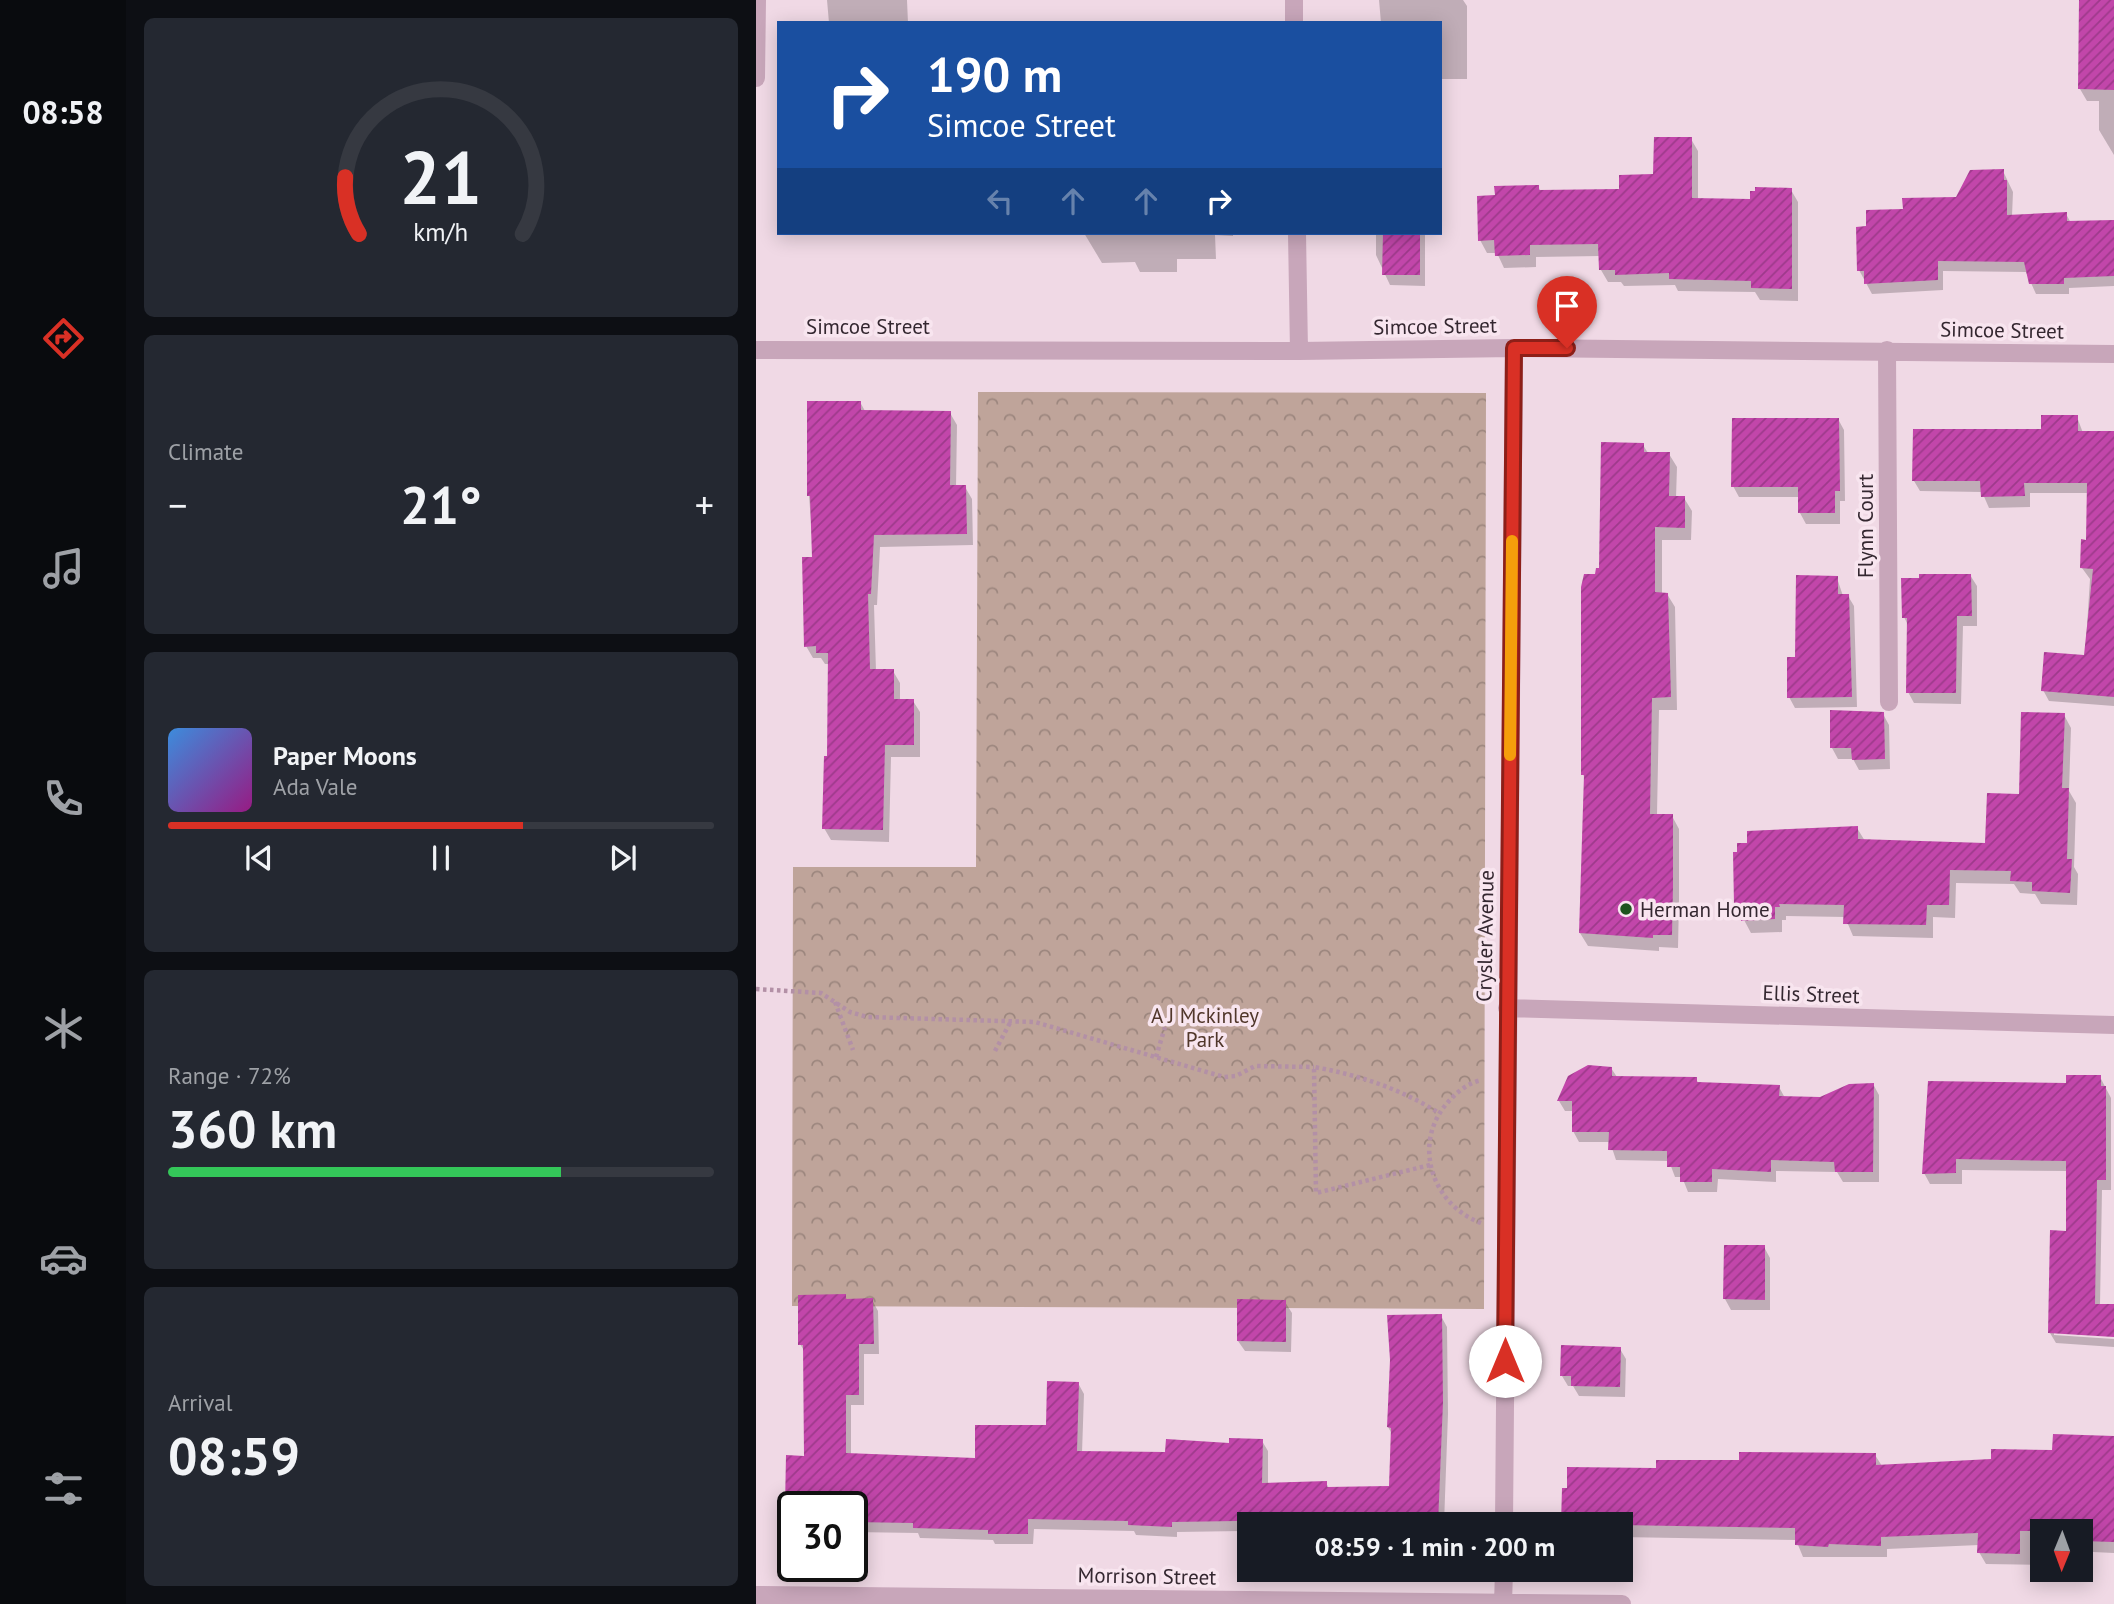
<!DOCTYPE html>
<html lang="en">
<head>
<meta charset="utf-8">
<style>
	:root { --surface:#171b24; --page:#242831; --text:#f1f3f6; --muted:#9ea1a6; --line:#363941; --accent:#d93025 }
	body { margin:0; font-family:"PT Sans",sans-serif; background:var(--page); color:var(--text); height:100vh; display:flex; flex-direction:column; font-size:26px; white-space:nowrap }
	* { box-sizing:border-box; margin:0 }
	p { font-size:23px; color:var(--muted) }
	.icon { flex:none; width:38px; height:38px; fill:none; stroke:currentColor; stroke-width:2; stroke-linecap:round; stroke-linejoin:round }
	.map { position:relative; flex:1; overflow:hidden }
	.drawer { display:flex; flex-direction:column; gap:18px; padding:18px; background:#0d0f14; width:630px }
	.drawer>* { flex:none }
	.hud { position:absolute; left:21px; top:21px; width:665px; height:214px; border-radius:0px; box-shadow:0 4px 18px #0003; background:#1a4fa0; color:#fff; overflow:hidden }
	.needle { width:46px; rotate:181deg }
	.controls { position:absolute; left:1274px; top:1519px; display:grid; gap:14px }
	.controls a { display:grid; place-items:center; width:63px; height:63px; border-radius:0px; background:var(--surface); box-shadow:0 4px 18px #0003; font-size:35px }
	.speed { position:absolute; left:21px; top:1491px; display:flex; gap:14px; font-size:35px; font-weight:700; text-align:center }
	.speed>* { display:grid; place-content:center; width:91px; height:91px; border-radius:50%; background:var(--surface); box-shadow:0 4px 18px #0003; line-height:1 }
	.speed .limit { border:4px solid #111; border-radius:10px; background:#fff; color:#111 }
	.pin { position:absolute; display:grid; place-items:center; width:60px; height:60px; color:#fff; margin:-72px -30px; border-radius:50% 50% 50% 0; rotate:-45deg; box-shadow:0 0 7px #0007 }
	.pin .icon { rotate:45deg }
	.me { position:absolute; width:77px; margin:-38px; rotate:0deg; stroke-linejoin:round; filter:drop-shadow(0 0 5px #0008) }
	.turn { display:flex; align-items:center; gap:24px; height:147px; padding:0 35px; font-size:32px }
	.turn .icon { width:91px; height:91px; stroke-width:2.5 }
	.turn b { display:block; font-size:49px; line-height:60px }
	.lanes { display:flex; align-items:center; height:66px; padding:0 35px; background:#0003; justify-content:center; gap:35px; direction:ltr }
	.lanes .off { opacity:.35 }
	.big { font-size:52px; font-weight:700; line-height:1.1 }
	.drawer .widget { flex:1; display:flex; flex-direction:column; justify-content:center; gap:10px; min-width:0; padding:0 24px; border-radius:10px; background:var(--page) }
	.drawer .dial { align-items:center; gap:0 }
	.dial svg { height:182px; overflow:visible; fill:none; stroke:var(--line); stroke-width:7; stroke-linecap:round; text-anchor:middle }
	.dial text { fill:var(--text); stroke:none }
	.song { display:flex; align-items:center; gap:21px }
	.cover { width:84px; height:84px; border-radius:10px; background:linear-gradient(135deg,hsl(210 70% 55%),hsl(310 70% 35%)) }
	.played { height:7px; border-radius:4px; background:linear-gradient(90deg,var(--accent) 65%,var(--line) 65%) }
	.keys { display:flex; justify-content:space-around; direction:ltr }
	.heat { display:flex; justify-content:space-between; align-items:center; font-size:38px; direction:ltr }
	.charge { height:10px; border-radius:5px; background:linear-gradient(90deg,#34c759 72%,var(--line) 0) }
	.trip { position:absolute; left:481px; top:1512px; width:396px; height:70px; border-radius:0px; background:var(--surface); box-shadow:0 4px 18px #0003; font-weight:700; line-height:70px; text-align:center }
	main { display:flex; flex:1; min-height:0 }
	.tabs { display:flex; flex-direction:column; width:126px; justify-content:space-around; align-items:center; background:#090b0e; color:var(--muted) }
	.tabs .icon { width:49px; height:49px }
	.tabs .on { color:var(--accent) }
	.tabs b { font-size:32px; color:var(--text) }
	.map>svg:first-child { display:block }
	.forest { fill:url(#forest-crowns) }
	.shadow { fill:#0003 }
	.building { fill:url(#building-hatch) }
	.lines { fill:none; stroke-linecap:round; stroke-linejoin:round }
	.path { stroke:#b390a6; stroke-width:4.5; stroke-dasharray:3.5 3.5; stroke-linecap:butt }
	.minor { stroke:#c8a6ba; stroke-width:18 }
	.route-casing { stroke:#8d1f18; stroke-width:18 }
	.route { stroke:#d93025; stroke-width:12 }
	.slow { stroke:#f59e0b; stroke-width:12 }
	.poi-dot { fill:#1e541e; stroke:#f8e5ef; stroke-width:2.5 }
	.labels { text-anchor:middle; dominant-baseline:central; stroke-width:7; stroke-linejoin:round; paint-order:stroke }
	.street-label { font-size:21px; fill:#342730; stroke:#f8e5ef }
	.poi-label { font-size:21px; fill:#342730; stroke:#f8e5ef; text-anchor:start }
	.park-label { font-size:21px; fill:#51372b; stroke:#f8e5ef }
</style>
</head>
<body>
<main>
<nav class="tabs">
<b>08:58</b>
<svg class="icon on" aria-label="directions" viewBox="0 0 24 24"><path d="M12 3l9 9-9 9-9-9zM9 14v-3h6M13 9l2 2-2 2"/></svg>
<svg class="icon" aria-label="music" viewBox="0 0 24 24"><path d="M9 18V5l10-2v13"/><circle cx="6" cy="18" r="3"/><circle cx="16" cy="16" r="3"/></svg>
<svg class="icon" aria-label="phone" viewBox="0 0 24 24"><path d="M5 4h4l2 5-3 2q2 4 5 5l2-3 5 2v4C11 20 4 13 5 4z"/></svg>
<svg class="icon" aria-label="climate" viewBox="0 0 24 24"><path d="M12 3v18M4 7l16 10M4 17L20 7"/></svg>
<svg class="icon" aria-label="car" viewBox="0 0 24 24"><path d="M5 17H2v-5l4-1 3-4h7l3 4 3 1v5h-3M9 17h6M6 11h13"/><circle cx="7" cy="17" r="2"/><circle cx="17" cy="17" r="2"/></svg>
<svg class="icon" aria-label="filters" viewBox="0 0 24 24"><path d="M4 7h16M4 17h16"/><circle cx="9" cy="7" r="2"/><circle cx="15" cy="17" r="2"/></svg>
</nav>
<section class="drawer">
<div class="widget dial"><svg viewBox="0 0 100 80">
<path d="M14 69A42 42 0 1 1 86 69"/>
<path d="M14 69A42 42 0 0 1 8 44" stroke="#d93025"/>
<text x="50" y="56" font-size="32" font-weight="700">21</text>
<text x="50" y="72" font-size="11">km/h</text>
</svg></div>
<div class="widget"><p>Climate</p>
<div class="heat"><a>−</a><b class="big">21°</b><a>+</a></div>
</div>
<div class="widget">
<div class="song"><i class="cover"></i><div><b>Paper Moons</b><p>Ada Vale</p></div></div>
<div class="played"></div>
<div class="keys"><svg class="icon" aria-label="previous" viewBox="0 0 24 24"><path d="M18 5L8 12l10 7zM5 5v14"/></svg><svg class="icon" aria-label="pause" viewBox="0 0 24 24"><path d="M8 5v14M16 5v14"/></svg><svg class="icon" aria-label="next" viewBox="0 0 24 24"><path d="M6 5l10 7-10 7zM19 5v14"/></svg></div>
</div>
<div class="widget"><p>Range · 72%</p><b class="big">360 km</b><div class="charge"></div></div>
<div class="widget"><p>Arrival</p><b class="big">08:59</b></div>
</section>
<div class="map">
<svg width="1358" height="1604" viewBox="0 0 1358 1604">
	<defs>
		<pattern id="forest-crowns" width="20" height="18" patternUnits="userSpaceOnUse" patternTransform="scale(1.75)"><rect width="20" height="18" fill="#bfa49a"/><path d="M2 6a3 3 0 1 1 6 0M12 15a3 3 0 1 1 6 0" fill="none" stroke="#9c867e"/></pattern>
		<pattern id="building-hatch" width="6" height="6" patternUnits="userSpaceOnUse" patternTransform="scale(1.75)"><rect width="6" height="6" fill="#c246aa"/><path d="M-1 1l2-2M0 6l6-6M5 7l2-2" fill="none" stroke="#9e3a8b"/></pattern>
	</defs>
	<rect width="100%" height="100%" fill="#f0d9e5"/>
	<!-- forest -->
	<path class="forest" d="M 222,392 L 730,393 L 728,1309 L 36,1306 L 37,867 L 220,867 Z"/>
	<!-- shadow -->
	<path class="shadow" d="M 71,0 L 151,0 L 152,23 L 73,23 Z
		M 623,0 L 707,0 L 711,6 L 711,79 L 684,79 L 684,23 L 625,23 Z
		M 1324,0 L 1358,0 L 1358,155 L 1343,130 L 1343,101 L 1331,101 L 1324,89 Z
		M 935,139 L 942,151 L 942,199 L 996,200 L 1035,190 L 1042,202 L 1042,301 L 1004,300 L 999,292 L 922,291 L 919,285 L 868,286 L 865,282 L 852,282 L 845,270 L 844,256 L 780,257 L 780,267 L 748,268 L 741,253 L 731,253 L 724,240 L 741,197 L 782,187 L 785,191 L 865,191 L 899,176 Z
		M 1247,171 L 1257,192 L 1256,216 L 1310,214 L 1315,223 L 1358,222 L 1358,286 L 1313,288 L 1313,294 L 1280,294 L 1270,272 L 1187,271 L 1187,290 L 1116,294 L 1103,270 L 1112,228 L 1148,210 L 1201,198 Z
		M 328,233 L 477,233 L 477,236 L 459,235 L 460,259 L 421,259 L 421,272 L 384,272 L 379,262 L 346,263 Z
		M 620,233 L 669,233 L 669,286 L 634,285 L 620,255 Z
		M 104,402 L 109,411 L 194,413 L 201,425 L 200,487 L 209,487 L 216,499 L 217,545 L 124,547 L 121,605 L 118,605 L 120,671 L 137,671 L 144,683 L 144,701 L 157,701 L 164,712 L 164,757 L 135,757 L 133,842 L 75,840 L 68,828 L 73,758 L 74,664 L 69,664 L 65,658 L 57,658 L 50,646 L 58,559 L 53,496 Z
		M 1321,417 L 1327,433 L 1358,433 L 1358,706 L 1293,701 L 1287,690 L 1329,657 L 1334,579 L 1326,568 L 1332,541 L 1332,493 L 1274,493 L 1274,507 L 1233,508 L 1226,492 L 1164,491 L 1158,481 Z
		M 1082,419 L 1088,430 L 1089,501 L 1084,501 L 1084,524 L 1050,524 L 1044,513 L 1044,497 L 983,497 L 977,486 Z
		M 887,445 L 892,453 L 913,454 L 921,467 L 920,498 L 928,498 L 936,511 L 935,540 L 906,540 L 906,594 L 911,594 L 919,607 L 921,710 L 903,710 L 901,815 L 916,816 L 923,829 L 923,900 L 922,948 L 903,947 L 903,951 L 832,946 L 824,933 L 829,779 L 827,774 L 841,576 Z
		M 1214,575 L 1221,586 L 1221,626 L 1207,626 L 1205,704 L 1158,703 L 1152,692 L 1153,627 L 1148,617 Z
		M 1081,578 L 1087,596 L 1092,596 L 1098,606 L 1101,707 L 1039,708 L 1033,697 L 1041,659 Z
		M 1076,712 L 1127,714 L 1133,725 L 1134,769 L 1103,770 L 1097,759 L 1082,759 L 1076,748 Z
		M 1308,715 L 1315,728 L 1313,791 L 1320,803 L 1318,867 L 1322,874 L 1321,905 L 1285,904 L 1279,894 L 1264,893 L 1258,884 L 1200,883 L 1199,918 L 1177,917 L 1177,938 L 1097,936 L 1089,917 L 1030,916 L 1030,920 L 1026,920 L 1026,932 L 995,933 L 980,905 L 1101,828 L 1109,841 L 1230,844 L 1264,796 Z
		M 855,1068 L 861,1077 L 940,1079 L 943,1084 L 1023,1087 L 1029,1098 L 1065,1099 L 1117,1084 L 1123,1095 L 1123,1182 L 1087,1182 L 1081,1172 L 1020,1171 L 1020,1182 L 962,1179 L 961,1192 L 932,1192 L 926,1177 L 919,1177 L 913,1161 L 860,1160 L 854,1142 L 823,1142 L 817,1131 L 818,1111 L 809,1111 L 803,1101 Z
		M 1344,1077 L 1355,1098 L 1355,1190 L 1346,1190 L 1344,1305 L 1358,1306 L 1358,1335 L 1298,1332 L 1298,1335 L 1358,1339 L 1358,1347 L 1300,1343 L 1294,1333 L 1312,1232 L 1312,1171 L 1206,1170 L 1206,1184 L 1174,1184 L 1168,1173 L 1311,1085 Z
		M 1008,1247 L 1014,1258 L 1014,1310 L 975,1310 L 969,1299 Z
		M 89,1296 L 91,1300 L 116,1300 L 122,1311 L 123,1354 L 108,1354 L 108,1405 L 95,1405 L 95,1455 L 220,1460 L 292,1427 L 322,1383 L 328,1394 L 326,1453 L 411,1454 L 506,1441 L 512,1451 L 512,1485 L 570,1483 L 573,1488 L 634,1487 L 636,1434 L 632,1427 L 685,1316 L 691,1327 L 692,1414 L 688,1524 L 494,1524 L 486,1526 L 486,1531 L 421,1532 L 421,1537 L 380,1535 L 378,1531 L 278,1529 L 277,1544 L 239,1544 L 237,1540 L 164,1538 L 162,1533 L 96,1532 L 96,1507 L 37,1507 L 37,1549 L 31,1539 L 32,1457 L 50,1458 L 49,1352 L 44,1344 Z
		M 529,1302 L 536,1313 L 535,1352 L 489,1351 L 482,1341 Z
		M 864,1349 L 870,1359 L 869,1397 L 823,1396 L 817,1386 L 812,1386 L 806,1376 Z
		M 1358,1438 L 1358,1553 L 1337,1552 L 1337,1566 L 1325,1566 L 1325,1531 L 1286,1531 L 1286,1565 L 1230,1564 L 1223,1552 L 1223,1545 L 1131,1549 L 1131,1557 L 1047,1557 L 1040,1540 L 864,1537 L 864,1524 L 807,1524 L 808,1490 L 902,1470 L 1119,1455 L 1126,1466 L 1237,1460 L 1298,1452 Z"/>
	<!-- building -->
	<path class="building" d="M 1323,0 L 1358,0 L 1358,90 L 1322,89 Z
		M 898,137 L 936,137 L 936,198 L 994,199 L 994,191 L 999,191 L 999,187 L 1036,188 L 1036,289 L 995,288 L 995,281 L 913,279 L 913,273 L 859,275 L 859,270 L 843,270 L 842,244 L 774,245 L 774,255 L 739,256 L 738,240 L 722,241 L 721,196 L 739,195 L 738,186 L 783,185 L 783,190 L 863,189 L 863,175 L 897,174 Z
		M 1248,169 L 1248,180 L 1251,180 L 1251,215 L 1311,212 L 1311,221 L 1358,220 L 1358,276 L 1308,278 L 1308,284 L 1273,284 L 1268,262 L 1182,261 L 1182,280 L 1108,284 L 1108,271 L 1101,271 L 1100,227 L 1110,226 L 1110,210 L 1147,209 L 1146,198 L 1200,197 L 1214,170 Z
		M 627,233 L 664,233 L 664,275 L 626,275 Z
		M 51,401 L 105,401 L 105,410 L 195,411 L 194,485 L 210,485 L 211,534 L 118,535 L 115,594 L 112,594 L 114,669 L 138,669 L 138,699 L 158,699 L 158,745 L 129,745 L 127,830 L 66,829 L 68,756 L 71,756 L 72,653 L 60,653 L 60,646 L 48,647 L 46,557 L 56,557 L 54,496 L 51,496 Z
		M 1285,415 L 1322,415 L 1322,431 L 1358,431 L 1358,697 L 1285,691 L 1288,652 L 1328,655 L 1337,569 L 1324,568 L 1325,539 L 1330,540 L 1331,483 L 1268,483 L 1269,496 L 1225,497 L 1224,481 L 1156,481 L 1157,429 L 1285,429 Z
		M 976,418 L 1083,418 L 1084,491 L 1079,491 L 1079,513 L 1042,513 L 1042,487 L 975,487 Z
		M 845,442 L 888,443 L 888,452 L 914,452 L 913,496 L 929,496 L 929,528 L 899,527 L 899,592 L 912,593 L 915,697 L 896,698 L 894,814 L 917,814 L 917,886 L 916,935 L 897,935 L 897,938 L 823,933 L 828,775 L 825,775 L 825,587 L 828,574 L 839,574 L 840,568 L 843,568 Z
		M 1163,574 L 1215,574 L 1216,616 L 1201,616 L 1200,693 L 1150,693 L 1151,618 L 1146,618 L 1145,578 L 1163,578 Z
		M 1040,575 L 1082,576 L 1082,594 L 1093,594 L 1096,697 L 1031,698 L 1031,657 L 1039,657 Z
		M 1074,710 L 1128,712 L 1129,759 L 1096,760 L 1095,748 L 1074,748 Z
		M 1265,712 L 1309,713 L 1306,788 L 1313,788 L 1311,859 L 1316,859 L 1314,893 L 1276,891 L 1276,882 L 1254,881 L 1255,871 L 1194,870 L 1193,905 L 1171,905 L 1170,925 L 1087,924 L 1088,905 L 1023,904 L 1024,907 L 1019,907 L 1019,919 L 985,921 L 985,905 L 978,905 L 977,852 L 981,852 L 981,843 L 991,843 L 991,831 L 1102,826 L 1102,839 L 1229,843 L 1231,793 L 1263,794 Z
		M 832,1065 L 856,1067 L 856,1076 L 941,1077 L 941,1082 L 1024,1085 L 1023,1096 L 1064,1097 L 1093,1084 L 1118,1083 L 1117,1172 L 1079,1172 L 1078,1162 L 1015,1160 L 1015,1172 L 956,1169 L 956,1182 L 924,1182 L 924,1167 L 911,1167 L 911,1151 L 852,1150 L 853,1132 L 816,1132 L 816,1101 L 801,1101 L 812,1076 Z
		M 1310,1075 L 1345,1075 L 1345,1086 L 1350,1086 L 1350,1180 L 1341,1180 L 1339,1304 L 1358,1304 L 1358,1337 L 1292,1333 L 1294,1230 L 1310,1231 L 1310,1161 L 1200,1159 L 1200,1173 L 1166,1174 L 1172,1081 L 1310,1083 Z
		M 968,1245 L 1009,1245 L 1009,1300 L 967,1299 Z
		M 90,1294 L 90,1299 L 117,1298 L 118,1344 L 103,1344 L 103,1395 L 90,1395 L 90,1453 L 219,1458 L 219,1425 L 290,1425 L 291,1381 L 323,1382 L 321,1451 L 409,1452 L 410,1439 L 473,1443 L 473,1438 L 507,1439 L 506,1483 L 571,1481 L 571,1487 L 633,1486 L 635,1428 L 631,1427 L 634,1360 L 631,1315 L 686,1314 L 687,1402 L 682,1524 L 536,1524 L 536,1517 L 481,1516 L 481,1521 L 416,1522 L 416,1527 L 372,1525 L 372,1521 L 272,1519 L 272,1534 L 232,1534 L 232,1530 L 157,1528 L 157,1523 L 96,1522 L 96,1507 L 29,1507 L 30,1455 L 48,1456 L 47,1345 L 42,1345 L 42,1295 Z
		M 481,1299 L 530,1300 L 530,1342 L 481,1341 Z
		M 805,1345 L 865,1347 L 864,1387 L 815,1386 L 815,1376 L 804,1376 Z
		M 1297,1434 L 1358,1436 L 1358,1542 L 1325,1541 L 1325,1531 L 1264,1531 L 1264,1554 L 1221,1553 L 1222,1533 L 1125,1537 L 1125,1546 L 1073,1544 L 1072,1547 L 1039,1545 L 1039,1528 L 805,1524 L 806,1488 L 811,1488 L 811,1467 L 900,1468 L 900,1460 L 983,1460 L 983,1452 L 1120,1453 L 1120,1465 L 1235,1459 L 1235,1449 L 1296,1450 Z"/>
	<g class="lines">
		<!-- path -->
		<path class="path" d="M 0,989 L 65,993 L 94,1012 L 111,1017 L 279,1022 L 468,1077 L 480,1076 L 499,1066 L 558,1067
			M 79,1002 L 97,1050
			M 239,1051 L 255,1021
			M 400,1057 L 409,1027
			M 674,1165 L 560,1193 L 558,1067 C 603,1075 645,1089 683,1113
			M 725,1223 C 674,1204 655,1140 694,1100 C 702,1091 714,1082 726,1080"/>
		<!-- minor -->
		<path class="minor" d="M 538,0 L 538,23
			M 0,78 L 1,0
			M 541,233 L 543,351
			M 0,350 L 543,351 L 758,348 L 1358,354
			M 1131,350 L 1133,702
			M 751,1008 L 1358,1025
			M 748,1524 L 758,348
			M 0,1595 L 866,1604
			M 747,1604 L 748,1570"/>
	</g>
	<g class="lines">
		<defs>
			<path id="route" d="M 749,1361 L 758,348 L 811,348"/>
		</defs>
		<!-- route casing -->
		<use href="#route" class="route-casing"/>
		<!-- route -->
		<use href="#route" class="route"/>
		<!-- slow -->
		<path class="slow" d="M 754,755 L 756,541"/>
	</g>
	<!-- markers -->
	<circle class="poi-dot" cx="870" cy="909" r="7"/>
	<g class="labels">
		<!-- street labels -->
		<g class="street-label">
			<text x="112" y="326">Simcoe Street</text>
			<text transform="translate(679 326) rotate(-1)">Simcoe Street</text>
			<text transform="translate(1246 330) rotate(1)">Simcoe Street</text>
			<text transform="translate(1109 526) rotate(-90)">Flynn Court</text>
			<text transform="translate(729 936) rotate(-89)">Crysler Avenue</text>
			<text transform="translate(1055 994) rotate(2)">Ellis Street</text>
			<text transform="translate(391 1576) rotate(1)">Morrison Street</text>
		</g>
		<!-- poi labels -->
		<g class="poi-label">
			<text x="884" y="909">Herman Home</text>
		</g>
		<!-- park labels -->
		<g class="park-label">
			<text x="449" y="1015">A J Mckinley<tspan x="449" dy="24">Park</tspan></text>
		</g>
	</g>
</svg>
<div class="controls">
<a><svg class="needle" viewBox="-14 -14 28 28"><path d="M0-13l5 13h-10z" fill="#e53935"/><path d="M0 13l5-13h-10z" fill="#9ea1a6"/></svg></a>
</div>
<div class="speed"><div class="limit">30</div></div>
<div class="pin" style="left:811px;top:348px;background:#d93025"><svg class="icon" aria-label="arrive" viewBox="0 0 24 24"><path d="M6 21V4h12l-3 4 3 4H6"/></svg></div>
<svg class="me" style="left:749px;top:1361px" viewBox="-20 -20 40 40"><circle r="19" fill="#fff"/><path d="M0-13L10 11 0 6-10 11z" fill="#d93025"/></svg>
<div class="trip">08:59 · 1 min · 200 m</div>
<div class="hud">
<div class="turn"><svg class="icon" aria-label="right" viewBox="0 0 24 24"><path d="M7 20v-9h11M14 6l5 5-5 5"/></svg><div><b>190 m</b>Simcoe Street</div></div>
<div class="lanes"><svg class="icon off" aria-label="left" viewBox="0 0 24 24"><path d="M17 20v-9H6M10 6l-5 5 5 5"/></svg><svg class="icon off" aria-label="ahead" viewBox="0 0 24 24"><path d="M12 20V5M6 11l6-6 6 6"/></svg><svg class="icon off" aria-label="ahead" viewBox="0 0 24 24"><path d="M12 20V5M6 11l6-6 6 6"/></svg><svg class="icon" aria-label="right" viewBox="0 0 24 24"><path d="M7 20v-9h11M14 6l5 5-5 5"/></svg></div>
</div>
</div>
</main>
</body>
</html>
